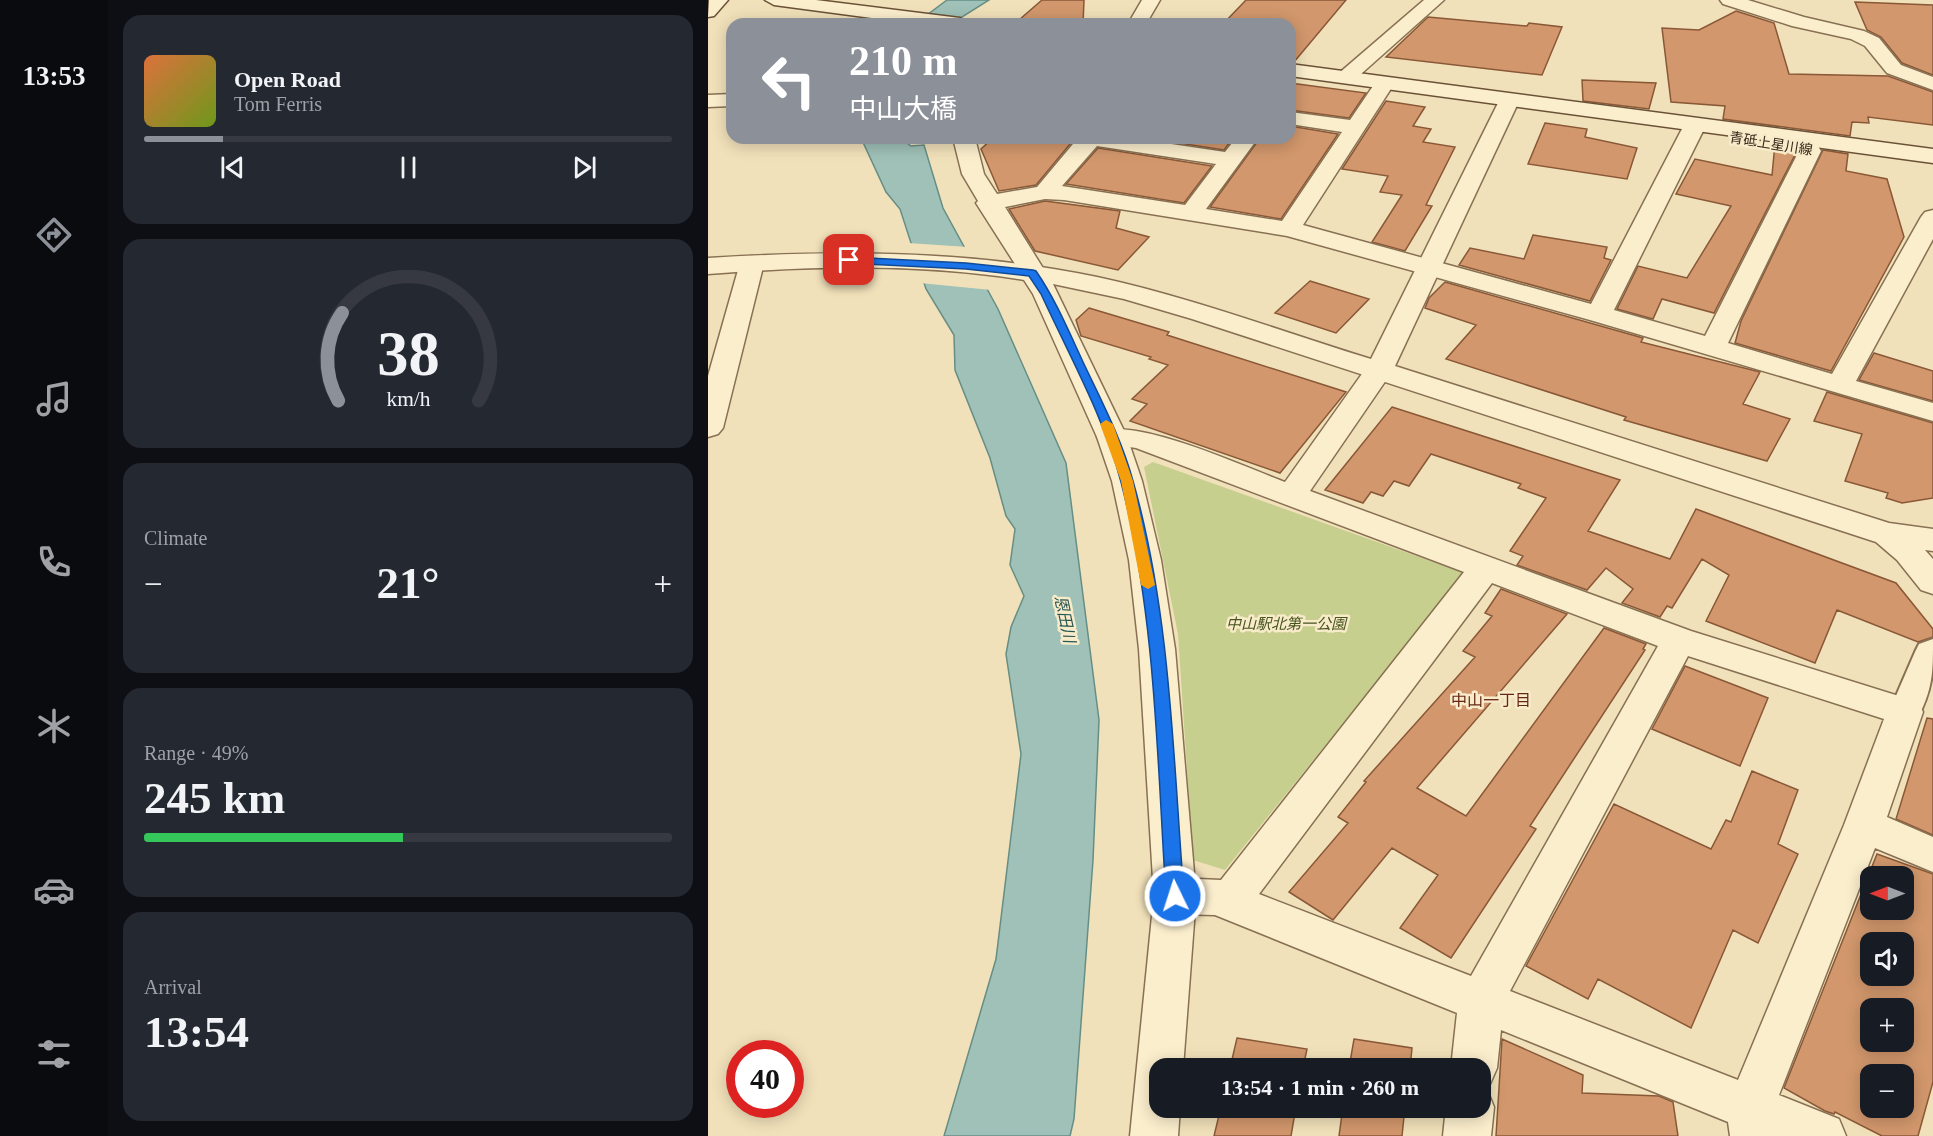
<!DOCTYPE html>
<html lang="en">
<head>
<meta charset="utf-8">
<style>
	:root { --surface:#171b24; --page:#242831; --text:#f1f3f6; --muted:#9ea1a6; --line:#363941; --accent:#8c9099 }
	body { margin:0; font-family:"Times New Roman","Noto Sans JP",serif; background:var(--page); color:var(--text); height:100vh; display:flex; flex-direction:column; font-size:22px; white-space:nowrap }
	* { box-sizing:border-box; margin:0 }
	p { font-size:20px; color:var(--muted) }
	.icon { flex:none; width:33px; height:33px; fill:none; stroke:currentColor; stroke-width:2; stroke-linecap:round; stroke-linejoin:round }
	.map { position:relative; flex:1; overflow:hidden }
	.sheet { display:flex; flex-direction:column; gap:15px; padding:15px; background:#0d0f14; width:600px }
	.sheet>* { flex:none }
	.banner { position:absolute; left:18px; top:18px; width:570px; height:126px; border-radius:18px; box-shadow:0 3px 15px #0003; background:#8c9099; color:#fff; overflow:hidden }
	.needle { width:39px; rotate:270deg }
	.tools { position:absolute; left:1152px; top:866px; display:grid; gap:12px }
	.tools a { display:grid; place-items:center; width:54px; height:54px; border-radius:12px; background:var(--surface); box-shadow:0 3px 15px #0003; font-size:30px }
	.speed { position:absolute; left:18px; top:1040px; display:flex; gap:12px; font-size:30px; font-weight:700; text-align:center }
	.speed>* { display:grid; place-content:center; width:78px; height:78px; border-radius:50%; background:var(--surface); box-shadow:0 3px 15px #0003; line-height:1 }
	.speed .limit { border:9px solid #d22; background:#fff; color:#111 }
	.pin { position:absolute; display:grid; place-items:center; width:51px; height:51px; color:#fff; margin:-26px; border-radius:12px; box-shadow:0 3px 9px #0006 }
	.me { position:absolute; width:66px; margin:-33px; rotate:356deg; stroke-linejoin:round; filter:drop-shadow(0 0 4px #0008) }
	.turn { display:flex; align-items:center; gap:21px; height:126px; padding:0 24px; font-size:27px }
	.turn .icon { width:78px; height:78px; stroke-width:2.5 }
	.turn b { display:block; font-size:42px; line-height:51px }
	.big { font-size:45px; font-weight:800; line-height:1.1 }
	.sheet .widget { flex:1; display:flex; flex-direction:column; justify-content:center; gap:9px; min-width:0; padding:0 21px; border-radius:18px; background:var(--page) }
	.sheet .dial { align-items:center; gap:0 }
	.dial svg { height:156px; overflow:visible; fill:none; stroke:var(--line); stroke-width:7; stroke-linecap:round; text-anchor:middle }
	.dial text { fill:var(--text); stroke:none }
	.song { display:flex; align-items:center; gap:18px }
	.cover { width:72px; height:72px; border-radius:9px; background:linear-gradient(135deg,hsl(20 70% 55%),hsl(80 70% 35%)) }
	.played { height:6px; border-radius:3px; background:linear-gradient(90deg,var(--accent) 15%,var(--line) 15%) }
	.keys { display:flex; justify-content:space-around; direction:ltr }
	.heat { display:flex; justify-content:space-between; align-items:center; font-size:33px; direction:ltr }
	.charge { height:9px; border-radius:4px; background:linear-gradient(90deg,#34c759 49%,var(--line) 0) }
	.trip { position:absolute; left:441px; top:1058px; width:342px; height:60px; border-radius:18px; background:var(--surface); box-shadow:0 3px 15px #0003; font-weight:800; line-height:60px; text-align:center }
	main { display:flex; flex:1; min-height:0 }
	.menu { display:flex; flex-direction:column; width:108px; justify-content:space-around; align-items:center; background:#090b0e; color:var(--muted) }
	.menu .icon { width:42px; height:42px }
	.menu .on { color:var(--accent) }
	.menu b { font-size:27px; color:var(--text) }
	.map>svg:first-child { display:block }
	.green { fill:#c7cf8e }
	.water { fill:#9fc1b7; stroke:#668e85; stroke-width:1.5 }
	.pier { fill:#f1e1ba }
	.building { fill:#d2976c; stroke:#895837; stroke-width:1.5; fill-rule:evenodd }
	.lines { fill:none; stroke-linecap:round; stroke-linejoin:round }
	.pedestrian-casing { stroke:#887053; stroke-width:4 }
	.minor-casing { stroke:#887053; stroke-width:3 }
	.tertiary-casing { stroke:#887053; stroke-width:3 }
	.secondary-casing { stroke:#6a5137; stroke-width:3 }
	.pedestrian { fill:#fbeecd; fill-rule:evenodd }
	.minor { fill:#fbeecd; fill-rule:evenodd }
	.tertiary { fill:#fbeecd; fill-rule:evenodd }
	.secondary { fill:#fbeecd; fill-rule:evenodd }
	.route { fill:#1a73e8; stroke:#114b97; stroke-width:1.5 }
	.slow { fill:#f59e0b }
	.labels { text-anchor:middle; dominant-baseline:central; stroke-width:5; stroke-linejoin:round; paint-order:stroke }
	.far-street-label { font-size:14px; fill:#362719; stroke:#f8ebca }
	.park-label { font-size:15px; font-style:italic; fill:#46541e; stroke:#f8ebca }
	.water-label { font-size:16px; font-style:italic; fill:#275754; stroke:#f8ebca }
	.neighbourhood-label { font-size:16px; fill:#662716; stroke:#f8ebca }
</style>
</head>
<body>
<main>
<nav class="menu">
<b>13:53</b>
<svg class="icon on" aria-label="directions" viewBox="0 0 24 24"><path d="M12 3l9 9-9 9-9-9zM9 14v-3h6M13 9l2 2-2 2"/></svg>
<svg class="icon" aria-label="music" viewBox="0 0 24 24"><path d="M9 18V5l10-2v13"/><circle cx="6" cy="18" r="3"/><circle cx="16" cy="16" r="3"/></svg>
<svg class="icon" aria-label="phone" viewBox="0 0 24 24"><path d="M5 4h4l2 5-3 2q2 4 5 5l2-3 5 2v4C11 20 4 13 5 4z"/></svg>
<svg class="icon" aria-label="climate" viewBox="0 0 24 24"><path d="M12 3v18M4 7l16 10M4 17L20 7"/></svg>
<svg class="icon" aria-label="car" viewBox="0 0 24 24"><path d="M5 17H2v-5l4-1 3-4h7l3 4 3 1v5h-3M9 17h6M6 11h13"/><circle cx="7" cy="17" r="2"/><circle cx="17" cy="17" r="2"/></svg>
<svg class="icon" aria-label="filters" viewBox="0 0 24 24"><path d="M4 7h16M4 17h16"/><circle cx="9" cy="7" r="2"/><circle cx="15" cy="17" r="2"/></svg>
</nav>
<section class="sheet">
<div class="widget">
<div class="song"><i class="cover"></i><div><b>Open Road</b><p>Tom Ferris</p></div></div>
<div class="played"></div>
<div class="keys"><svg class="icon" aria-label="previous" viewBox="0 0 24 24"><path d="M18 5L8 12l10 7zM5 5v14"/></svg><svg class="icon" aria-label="pause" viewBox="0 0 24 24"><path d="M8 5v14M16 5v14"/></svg><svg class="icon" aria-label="next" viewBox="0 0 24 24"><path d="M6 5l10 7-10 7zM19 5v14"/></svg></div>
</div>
<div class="widget dial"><svg viewBox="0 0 100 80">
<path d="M14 69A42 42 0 1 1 86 69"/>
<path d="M14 69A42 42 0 0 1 16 24" stroke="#8c9099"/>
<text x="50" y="56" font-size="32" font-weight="700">38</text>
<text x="50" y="72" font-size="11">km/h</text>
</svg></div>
<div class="widget"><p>Climate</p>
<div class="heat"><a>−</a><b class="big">21°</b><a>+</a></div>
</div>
<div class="widget"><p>Range · 49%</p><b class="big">245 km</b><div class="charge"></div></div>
<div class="widget"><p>Arrival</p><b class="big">13:54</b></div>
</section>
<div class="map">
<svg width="1225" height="1136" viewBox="0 0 1225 1136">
	<rect width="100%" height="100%" fill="#f1e1ba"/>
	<!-- green -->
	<path class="green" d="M 445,462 L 756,573 L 517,870 L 485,860 L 470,634 L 436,467 Z"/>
	<!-- water -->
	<path class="water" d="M 239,0 L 281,0 L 243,24 L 207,24 Z
		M 153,138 L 192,138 L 203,146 L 216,145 L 235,208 L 290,309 L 358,463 L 391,720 L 385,860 L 366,1119 L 362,1136 L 236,1136 L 288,959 L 313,754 L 298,654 L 303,627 L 316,596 L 302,565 L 307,529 L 298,516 L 282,458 L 247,370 L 246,335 L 218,289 L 192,209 L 178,192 Z"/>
	<!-- pier -->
	<path class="pier" d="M 200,243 L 260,247 L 283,290 L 212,283 Z"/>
	<!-- building -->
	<path class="building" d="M 334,0 L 376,0 L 375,24 L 339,24 L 311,20 Z
		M 538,0 L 638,0 L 586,62 L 582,62 L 582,24 L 515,24 Z
		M 1147,2 L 1225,5 L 1225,75 L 1194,63 L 1173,37 L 1159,30 Z
		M 1028,11 L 1066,23 L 1081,74 L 1180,76 L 1225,92 L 1225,125 L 1160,117 L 1161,123 L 1144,122 L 1142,136 L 1015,119 L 1017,106 L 963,102 L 954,28 L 991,30 Z
		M 720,17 L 819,26 L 821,23 L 854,27 L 834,75 L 678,57 Z
		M 874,80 L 948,83 L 941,109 L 875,101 Z
		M 582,83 L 658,93 L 641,118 L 582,110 Z
		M 678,101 L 717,107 L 705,126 L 723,129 L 715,142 L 747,147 L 718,205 L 724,206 L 697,251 L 664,242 L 694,195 L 672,192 L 680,176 L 634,169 Z
		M 837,123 L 879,129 L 877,137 L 929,148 L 919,179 L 820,164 Z
		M 582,126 L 630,134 L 573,219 L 502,207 L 552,138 L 582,138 Z
		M 285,138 L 367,138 L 328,185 L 291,191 L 273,149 Z
		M 438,138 L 525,138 L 516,150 Z
		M 1067,144 L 1091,147 L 1006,313 L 954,299 L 945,319 L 909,309 L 930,266 L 979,278 L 1023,206 L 968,194 L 987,159 L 1064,175 Z
		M 390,148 L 504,166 L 476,203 L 358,184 Z
		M 1115,150 L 1140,154 L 1138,171 L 1179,179 L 1196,237 L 1123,371 L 1027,343 L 1033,321 Z
		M 337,201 L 412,211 L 408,228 L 441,237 L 410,270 L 327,251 L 301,209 Z
		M 825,235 L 899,247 L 896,258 L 903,260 L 882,301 L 751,265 L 762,248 L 816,259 Z
		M 602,281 L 661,299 L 628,333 L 567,313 Z
		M 737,282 L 935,338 L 933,342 L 1052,372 L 1035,404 L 1082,419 L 1059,461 L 916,420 L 918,417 L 738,359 L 768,325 L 717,308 L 721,298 Z
		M 381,308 L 461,332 L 459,335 L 638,392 L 572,473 L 422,421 L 439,404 L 424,399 L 460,365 L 441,359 L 443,357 L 373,336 L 368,320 Z
		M 1166,353 L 1225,371 L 1225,401 L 1151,380 Z
		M 1119,392 L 1225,423 L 1225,498 L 1194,503 L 1178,498 L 1180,493 L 1137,481 L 1154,434 L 1106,421 Z
		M 684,407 L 912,480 L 880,531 L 962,559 L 988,509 L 1188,583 L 1225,629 L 1225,637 L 1210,642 L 1129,610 L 1107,663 L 998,621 L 1021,575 L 994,559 L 964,608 L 959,606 L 952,617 L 914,603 L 925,589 L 898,568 L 879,590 L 809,565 L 815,556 L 802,551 L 838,498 L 810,488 L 813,484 L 723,454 L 701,486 L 686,481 L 675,496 L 663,492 L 655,503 L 617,490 Z
		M 793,589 L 859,614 L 709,788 L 758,816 L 896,628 L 938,644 L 935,649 L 937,650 L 822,826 L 828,829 L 743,958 L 692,928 L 730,875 L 684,848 L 625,920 L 581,892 L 640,823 L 630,817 L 658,782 L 656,781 L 767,657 L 755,651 L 784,616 L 777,613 Z
		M 977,666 L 1060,698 L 1032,766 L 944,729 Z
		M 1219,718 L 1225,719 L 1225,835 L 1188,819 Z
		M 1044,771 L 1090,790 L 1070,844 L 1090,854 L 1050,943 L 1025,930 L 983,1028 L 890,979 L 880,999 L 818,966 L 906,804 L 1003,849 L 1018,820 L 1023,822 Z
		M 1169,854 L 1225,874 L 1225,1082 L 1210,1136 L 1174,1136 L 1127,1112 L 1126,1114 L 1117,1111 L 1076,1088 ZM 1162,876 L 1196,876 L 1196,909 L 1162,909 ZM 1162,942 L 1196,942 L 1196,975 L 1162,975 ZM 1162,1008 L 1196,1008 L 1196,1041 L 1162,1041 ZM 1162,1074 L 1196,1074 L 1196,1107 L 1162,1107 Z
		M 529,1038 L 599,1049 L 595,1068 L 522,1068 Z
		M 646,1039 L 704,1048 L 702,1068 L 641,1068 Z
		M 794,1039 L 875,1075 L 874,1093 L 951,1096 L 965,1102 L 970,1136 L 788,1136 Z
		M 513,1107 L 588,1107 L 583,1136 L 506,1136 Z
		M 635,1107 L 697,1107 L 694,1136 L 631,1136 Z"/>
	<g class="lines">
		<defs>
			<path id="pedestrian" d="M 1225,639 C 1225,673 1225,689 1208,721 L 1197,724 L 1186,721 L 1181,712 L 1207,652 L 1211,644 Z"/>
			<path id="minor" d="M 434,0 L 452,0 L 438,24 L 420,24 Z
				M 1012,0 L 1040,0 L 1096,17 L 1156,31 L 1171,38 L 1193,65 L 1225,77 L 1225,90 L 1179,73 L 1157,46 L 1143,39 L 1084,26 L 1015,4 Z
				M 676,78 L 683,80 L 686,84 L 595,225 L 883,304 L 976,125 L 979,120 L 995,120 L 998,125 L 906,310 L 997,336 L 1091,151 L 1094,146 L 1110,146 L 1113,151 L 1020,343 L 1124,374 L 1213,217 L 1217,212 L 1225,210 L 1225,239 L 1148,381 L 1225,403 L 1225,421 L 882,320 L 579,236 L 356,200 L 337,199 L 297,207 L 338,273 L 334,278 L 325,281 L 316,278 L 268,203 L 270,201 L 254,174 L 245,138 L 267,138 L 276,174 L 289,194 L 329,187 L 370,138 L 423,138 L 517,152 L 528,138 L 550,138 L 498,209 L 574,221 L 634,132 L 582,124 L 582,112 L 642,120 L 669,80 ZM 389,146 L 508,164 L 477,205 L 354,186 Z
				M 24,94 L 24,106 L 0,107 L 0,95 Z
				M 44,256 L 53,258 L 56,263 L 15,428 L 10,434 L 0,437 L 0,376 L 32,263 L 35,258 Z
				M 671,362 L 681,364 L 685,370 L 602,491 L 983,631 L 1210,702 L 1215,712 L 1179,817 L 1225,837 L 1225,872 L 1167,848 L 1071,1095 L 1131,1119 L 1138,1136 L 1022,1136 L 1020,1122 L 793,1030 L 789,1068 L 782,1084 L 773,1088 L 779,1090 L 786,1107 L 783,1136 L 735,1136 L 738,1107 L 772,1107 L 772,1068 L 743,1068 L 749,1013 L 507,915 L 467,914 L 452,909 L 446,896 L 452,883 L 467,878 L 513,880 L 756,572 L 428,448 L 394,443 L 389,437 L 394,431 C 435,420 534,466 577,482 L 661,364 ZM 784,583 L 950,646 L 763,976 L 551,894 ZM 980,656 L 1176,719 L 1136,825 L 1030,1080 L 802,991 Z"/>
			<path id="tertiary" d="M 716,0 L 736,0 L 644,82 L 630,82 L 627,78 L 630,74 Z
				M 801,95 L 808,97 L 811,101 L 687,366 L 1181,523 L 1225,529 L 1225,551 L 1217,550 L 1225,559 L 1225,594 L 1213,590 L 1189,560 L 1168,542 L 484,319 L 416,299 L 345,284 L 419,437 L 434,481 L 453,560 L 467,649 L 488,896 L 475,1068 L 452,1068 L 452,1107 L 472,1107 L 470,1136 L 422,1136 L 446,896 L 431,649 L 421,560 L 404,481 L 389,437 L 325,294 L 316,280 C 212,263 105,266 0,274 L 0,258 C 130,250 261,250 389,277 C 482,297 572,331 663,359 L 791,101 L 794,97 Z"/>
			<path id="secondary" d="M 1,0 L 20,0 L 6,16 L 0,17 Z
				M 57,0 L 108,0 L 252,18 L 261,24 L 209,24 L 66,5 Z
				M 582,64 L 1225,149 L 1225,163 L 582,76 Z"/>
		</defs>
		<!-- pedestrian casing -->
		<use href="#pedestrian" class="pedestrian-casing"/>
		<!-- minor casing -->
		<use href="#minor" class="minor-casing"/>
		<!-- tertiary casing -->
		<use href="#tertiary" class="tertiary-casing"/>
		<!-- secondary casing -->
		<use href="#secondary" class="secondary-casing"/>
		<!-- pedestrian -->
		<use href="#pedestrian" class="pedestrian"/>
		<!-- minor -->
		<use href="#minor" class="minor"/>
		<!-- tertiary -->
		<use href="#tertiary" class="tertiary"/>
		<!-- secondary -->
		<use href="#secondary" class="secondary"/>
	</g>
	<!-- route -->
	<path class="route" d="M 141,257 L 258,263 L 325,270 L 328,271 C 348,300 361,332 376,364 C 394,402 414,440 425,481 C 463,615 465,758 476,896 L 473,901 L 467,904 L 461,901 L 458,896 C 449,758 448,617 413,482 C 396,417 361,355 333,294 L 321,276 L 258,269 L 137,263 L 137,258 Z"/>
	<!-- slow -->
	<path class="slow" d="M 398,420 L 405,424 L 425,481 L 447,585 L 440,589 L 433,585 L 413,481 L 392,424 Z"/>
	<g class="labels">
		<!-- far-street labels -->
		<g class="far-street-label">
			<text transform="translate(1063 144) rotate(9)">青砥上星川線</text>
		</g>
		<!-- park labels -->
		<g class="park-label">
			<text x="578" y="624">中山駅北第一公園</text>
		</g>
		<!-- water labels -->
		<g class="water-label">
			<text transform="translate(357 619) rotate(78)">恩田川</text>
		</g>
		<!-- neighbourhood labels -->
		<g class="neighbourhood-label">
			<text x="783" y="700">中山一丁目</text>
		</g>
	</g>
</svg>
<div class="tools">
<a><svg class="needle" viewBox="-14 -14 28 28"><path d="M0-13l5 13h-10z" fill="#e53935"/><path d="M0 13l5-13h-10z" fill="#9ea1a6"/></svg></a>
<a><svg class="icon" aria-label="sound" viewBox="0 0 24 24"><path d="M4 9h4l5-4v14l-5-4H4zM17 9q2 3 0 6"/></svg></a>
<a>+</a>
<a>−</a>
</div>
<div class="speed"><div class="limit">40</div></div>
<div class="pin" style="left:141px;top:260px;background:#d93025"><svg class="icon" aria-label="arrive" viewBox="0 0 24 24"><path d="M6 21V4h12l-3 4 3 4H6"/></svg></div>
<svg class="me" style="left:467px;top:896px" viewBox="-20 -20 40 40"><circle r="17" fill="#1a73e8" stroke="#fff" stroke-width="3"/><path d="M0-11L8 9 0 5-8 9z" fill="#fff"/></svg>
<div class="trip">13:54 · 1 min · 260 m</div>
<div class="banner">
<div class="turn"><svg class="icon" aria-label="left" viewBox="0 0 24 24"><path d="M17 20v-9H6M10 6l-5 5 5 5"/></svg><div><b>210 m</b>中山大橋</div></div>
</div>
</div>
</main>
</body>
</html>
